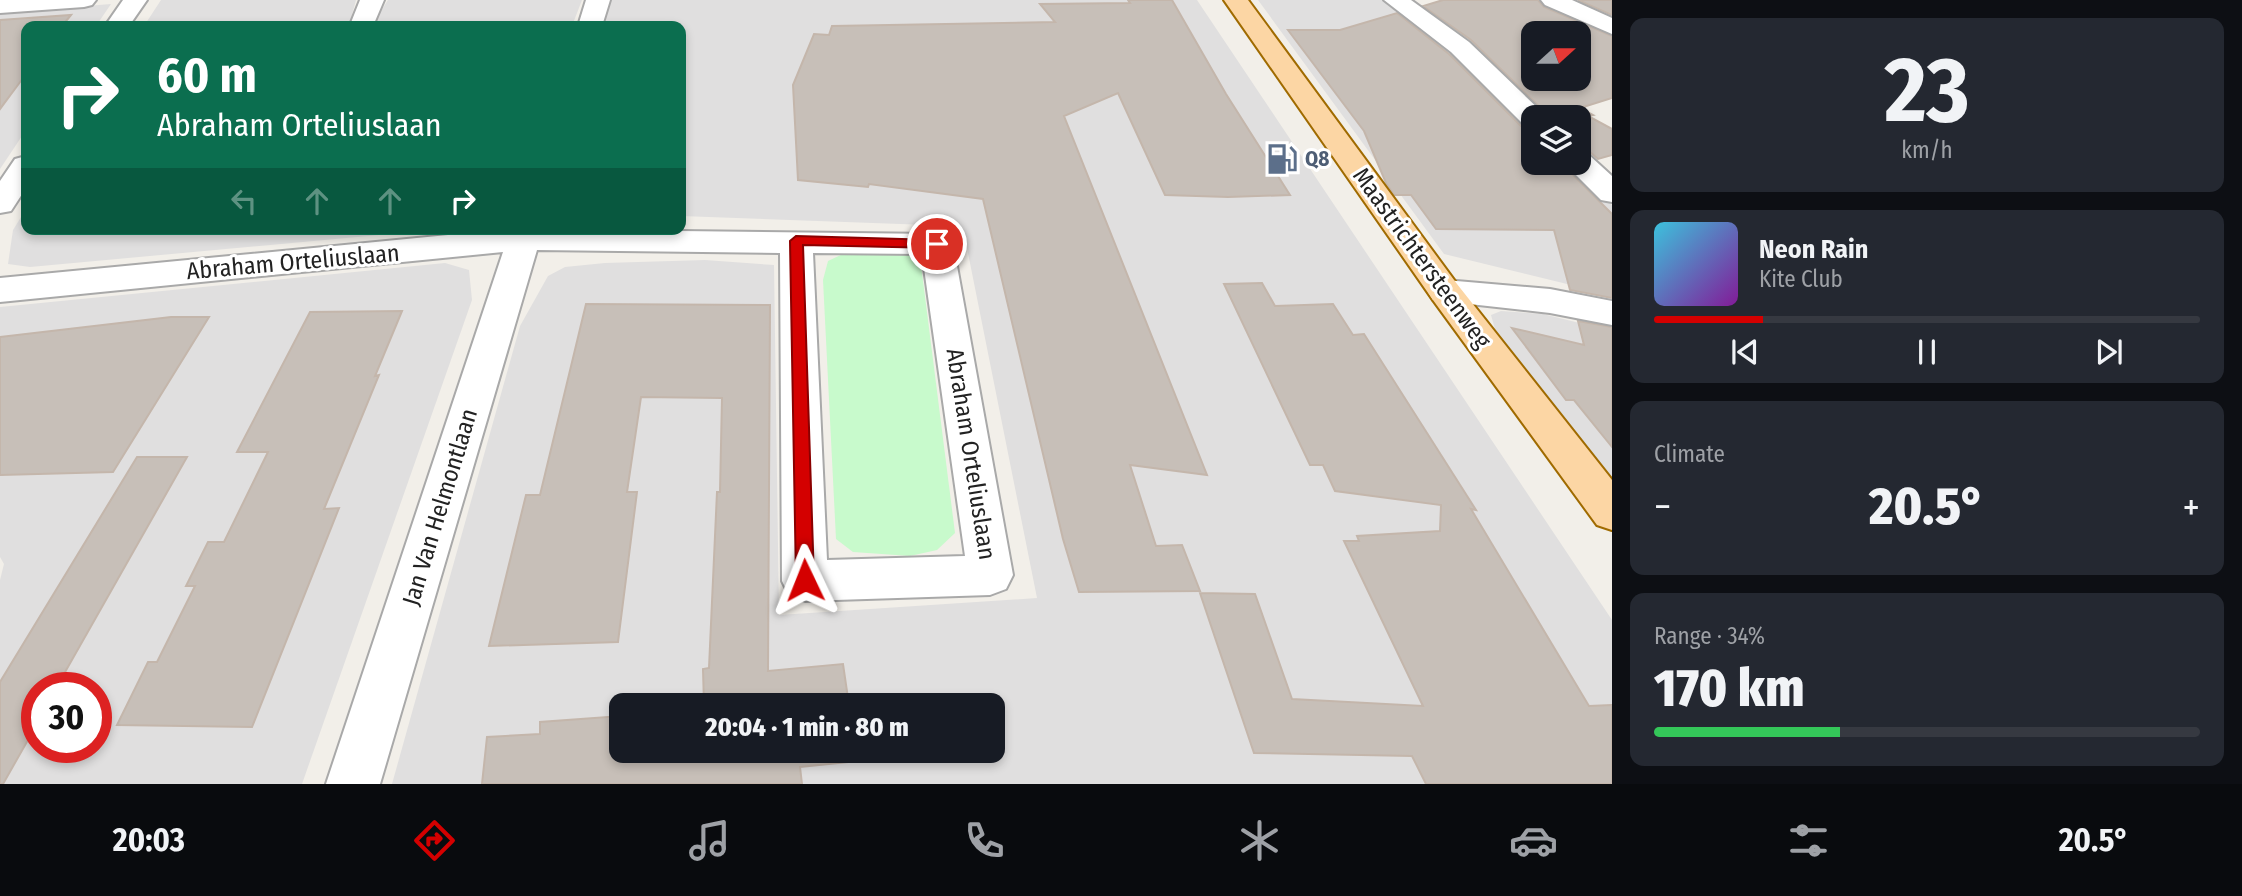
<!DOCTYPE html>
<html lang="en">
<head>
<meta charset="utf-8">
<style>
	:root { --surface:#171b24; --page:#242831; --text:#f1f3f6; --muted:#9ea1a6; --line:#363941; --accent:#d40000 }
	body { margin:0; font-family:"Fira Sans Condensed",sans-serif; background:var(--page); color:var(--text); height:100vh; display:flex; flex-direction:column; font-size:26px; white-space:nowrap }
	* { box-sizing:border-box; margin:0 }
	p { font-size:23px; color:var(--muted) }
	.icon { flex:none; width:38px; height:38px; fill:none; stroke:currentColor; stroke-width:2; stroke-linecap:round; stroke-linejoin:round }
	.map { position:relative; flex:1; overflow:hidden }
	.side { display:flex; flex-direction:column; gap:18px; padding:18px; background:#0d0f14; width:630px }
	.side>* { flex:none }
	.banner { position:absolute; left:21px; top:21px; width:665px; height:214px; border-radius:14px; box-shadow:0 4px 10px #0003; background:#0b6e4f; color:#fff; overflow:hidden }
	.needle { width:46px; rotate:69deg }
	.buttons { position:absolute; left:1521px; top:21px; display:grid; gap:14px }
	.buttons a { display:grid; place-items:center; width:70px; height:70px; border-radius:14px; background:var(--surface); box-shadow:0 4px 10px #0003; font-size:35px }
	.speed { position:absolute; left:21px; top:672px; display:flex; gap:14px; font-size:35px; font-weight:700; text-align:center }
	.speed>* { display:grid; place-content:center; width:91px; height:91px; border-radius:50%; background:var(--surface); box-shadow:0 4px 10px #0003; line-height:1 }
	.speed .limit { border:10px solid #d22; background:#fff; color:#111 }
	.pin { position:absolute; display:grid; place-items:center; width:60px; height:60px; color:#fff; margin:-30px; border:4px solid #fff; border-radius:50%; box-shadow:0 2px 7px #0007 }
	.me { position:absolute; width:77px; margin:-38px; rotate:358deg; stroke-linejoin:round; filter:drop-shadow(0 0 5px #0008) }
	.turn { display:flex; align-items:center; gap:24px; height:147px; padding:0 21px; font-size:32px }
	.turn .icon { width:91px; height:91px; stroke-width:2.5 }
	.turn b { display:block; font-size:49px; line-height:60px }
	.lanes { display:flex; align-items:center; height:66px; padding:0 21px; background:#0003; justify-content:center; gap:35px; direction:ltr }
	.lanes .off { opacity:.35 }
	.big { font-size:52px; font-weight:800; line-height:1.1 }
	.side .widget { flex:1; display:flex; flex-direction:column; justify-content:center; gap:10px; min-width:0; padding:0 24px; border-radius:14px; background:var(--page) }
	.side .dial { align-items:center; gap:0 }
	.dial b { font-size:91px; line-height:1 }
	.song { display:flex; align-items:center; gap:21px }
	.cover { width:84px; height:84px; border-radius:10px; background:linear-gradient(135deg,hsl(190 70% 55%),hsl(290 70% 35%)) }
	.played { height:7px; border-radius:4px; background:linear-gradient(90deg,var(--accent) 20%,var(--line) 20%) }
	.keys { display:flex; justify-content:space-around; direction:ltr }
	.heat { display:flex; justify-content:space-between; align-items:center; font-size:38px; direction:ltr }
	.charge { height:10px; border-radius:5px; background:linear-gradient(90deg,#34c759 34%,var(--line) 0) }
	.trip { position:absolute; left:609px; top:693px; width:396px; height:70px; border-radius:14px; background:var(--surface); box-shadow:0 4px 10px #0003; font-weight:800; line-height:70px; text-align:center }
	.menu { display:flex; height:112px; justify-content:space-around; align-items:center; background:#090b0e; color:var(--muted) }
	.menu .icon { width:49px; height:49px }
	.menu .selected { color:var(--accent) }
	.menu b { font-size:32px; color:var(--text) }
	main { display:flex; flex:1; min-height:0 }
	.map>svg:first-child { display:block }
	.residential { fill:#e0dfdf; fill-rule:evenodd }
	.park { fill:#c8facc }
	.building { fill:#c7bfb8; stroke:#c4b6ab; stroke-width:2; fill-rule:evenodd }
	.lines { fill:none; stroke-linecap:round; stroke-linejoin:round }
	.minor-casing { stroke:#a9a9a9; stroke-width:4 }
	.major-casing { stroke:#a06b00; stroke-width:4 }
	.minor { fill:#fff; fill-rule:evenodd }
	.major { fill:#fcd6a4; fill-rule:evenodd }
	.route { fill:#d40000; stroke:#8a0000; stroke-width:2 }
	.labels { text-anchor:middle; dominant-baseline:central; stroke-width:6; stroke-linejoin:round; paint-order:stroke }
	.far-service-label { font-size:21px; font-weight:bold; fill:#4e5e75; stroke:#fff; text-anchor:start }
	.street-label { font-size:24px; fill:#222; stroke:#fff }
</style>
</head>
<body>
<main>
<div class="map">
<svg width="1612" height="784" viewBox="0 0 1612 784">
	<rect width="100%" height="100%" fill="#f2efe9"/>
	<!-- residential -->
	<path class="residential" d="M 161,0 L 356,0 L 349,26 L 144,26 Z
		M 388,0 L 582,0 L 572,26 L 371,26 Z
		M 610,0 L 1197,0 L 1612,620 L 1612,784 L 392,784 L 520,326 L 548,276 L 565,267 L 605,263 L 705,260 L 774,265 L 779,615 L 1037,598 L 966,243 L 956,226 L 681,216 L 681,26 L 602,26 ZM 621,705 L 992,705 L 992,751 L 621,751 Z
		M 1258,0 L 1386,0 L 1443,47 L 1533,131 L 1533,163 L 1567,163 L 1612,205 L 1612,295 L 1444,254 Z
		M 111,4 L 96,26 L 26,26 L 26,130 L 0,169 L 0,13 Z
		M 26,209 L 26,229 L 444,229 L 30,267 L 8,264 L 13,230 Z
		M 445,263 L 469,270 L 472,300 L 302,784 L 0,784 L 0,580 L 4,564 L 0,557 L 0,307 ZM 37,688 L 96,688 L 96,747 L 37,747 Z
		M 1501,311 L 1543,314 L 1612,331 L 1612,478 L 1495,329 L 1491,315 Z"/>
	<!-- park -->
	<path class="park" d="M 847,252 L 910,255 L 921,265 L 955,533 L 937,550 L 910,556 L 853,552 L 836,539 L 823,280 L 828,261 Z"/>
	<!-- building -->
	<path class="building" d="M 1128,0 L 1172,0 L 1226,94 L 1290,195 L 1228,197 L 1165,195 L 1118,93 L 1064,116 L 1207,475 L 1130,465 L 1156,546 L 1182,545 L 1200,591 L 1079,592 L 1063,539 L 983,199 L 869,184 L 868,187 L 798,180 L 793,85 L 814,34 L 829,35 L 832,26 L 1055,22 L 1040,4 L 1130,3 Z
		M 1443,0 L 1538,0 L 1544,7 L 1612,36 L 1612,98 L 1580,108 L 1593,115 L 1588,116 L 1612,129 L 1612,155 L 1598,159 L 1590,152 L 1578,150 L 1578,117 L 1550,117 L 1471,40 L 1423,6 ZM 1533,33 L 1578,33 L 1578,79 L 1533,79 Z
		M 1578,0 L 1612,0 L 1612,15 Z
		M 1397,13 L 1449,54 L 1521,126 L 1533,128 L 1533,163 L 1561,163 L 1612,214 L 1612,298 L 1570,290 L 1554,230 L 1436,229 L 1411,195 L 1394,195 L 1386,183 L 1364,131 L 1288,30 L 1340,30 Z
		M 71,15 L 62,26 L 26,26 L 26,74 L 0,109 L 0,20 Z
		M 1262,283 L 1275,306 L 1333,304 L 1353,335 L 1364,334 L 1476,510 L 1471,509 L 1589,706 L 1612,705 L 1612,784 L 1426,784 L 1412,756 L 1254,753 L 1200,593 L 1255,594 L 1292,699 L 1423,706 L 1344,541 L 1359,541 L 1357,536 L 1440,531 L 1441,505 L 1335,491 L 1323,465 L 1310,465 L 1224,284 Z
		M 586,304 L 770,305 L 768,671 L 843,664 L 849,705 L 704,705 L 703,669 L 709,668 L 717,492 L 720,492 L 722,398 L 641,397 L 627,492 L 637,492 L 618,642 L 489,646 L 526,495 L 540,495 Z
		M 402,311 L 375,376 L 379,375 L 324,509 L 339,508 L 252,727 L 117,725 L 148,662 L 157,662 L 195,586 L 186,586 L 208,542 L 224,542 L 268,452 L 237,452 L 310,312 Z
		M 171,317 L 209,317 L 113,472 L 0,475 L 0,337 Z
		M 1578,321 L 1612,327 L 1612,447 L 1574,400 L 1566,400 L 1512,328 L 1584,345 Z
		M 137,457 L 187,457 L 56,688 L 37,688 L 37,724 L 3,784 L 0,784 L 0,682 Z
		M 621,716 L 621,751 L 856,751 L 858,761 L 800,767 L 802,784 L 482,784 L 487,737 L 540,734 L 540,722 Z"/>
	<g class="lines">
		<defs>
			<path id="minor" d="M 0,0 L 96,0 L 92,5 L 84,7 L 0,13 Z
				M 123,0 L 147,0 L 129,26 L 105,26 Z
				M 360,0 L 384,0 L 373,26 L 350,25 Z
				M 586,0 L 610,0 L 602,26 L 578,26 Z
				M 1384,0 L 1411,0 L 1469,42 L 1547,117 L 1533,117 L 1533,126 L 1523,124 L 1451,52 Z
				M 1541,0 L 1572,0 L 1612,18 L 1612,34 L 1545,5 Z
				M 1578,152 L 1589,155 L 1612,176 L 1612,202 L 1601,200 L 1564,163 L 1578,163 Z
				M 26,156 L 26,188 L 11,211 L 0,213 L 0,181 L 15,159 Z
				M 511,229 L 937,234 L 949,237 L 953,244 L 1013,575 L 1006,589 L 990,595 L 805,601 L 789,595 L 782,581 L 780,253 L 537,250 L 380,784 L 326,784 L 503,252 L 0,302 L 0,278 ZM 813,253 L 922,254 L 965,556 L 827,560 Z
				M 1445,280 L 1550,289 L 1612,301 L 1612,325 L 1550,313 L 1433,300 L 1428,292 L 1433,284 Z"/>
			<path id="major" d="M 1224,0 L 1248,0 L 1457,284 L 1612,480 L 1612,530 L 1597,525 L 1433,300 Z"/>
		</defs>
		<!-- minor casing -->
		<use href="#minor" class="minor-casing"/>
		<!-- major casing -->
		<use href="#major" class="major-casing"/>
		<!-- minor -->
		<use href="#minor" class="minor"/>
		<!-- major -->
		<use href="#major" class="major"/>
	</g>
	<!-- route -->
	<path class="route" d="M 796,236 L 937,240 L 944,244 L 937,248 L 803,245 L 814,580 L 812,586 L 805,589 L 798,586 L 796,580 L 790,241 Z"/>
	<!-- icons -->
	<defs>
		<symbol id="fuel-bare" viewBox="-9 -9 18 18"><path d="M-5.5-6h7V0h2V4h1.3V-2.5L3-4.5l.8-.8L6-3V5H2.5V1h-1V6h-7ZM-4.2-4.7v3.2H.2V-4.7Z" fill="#5c6f8a" stroke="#fff" stroke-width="2.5" paint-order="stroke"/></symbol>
	</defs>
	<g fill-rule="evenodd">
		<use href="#fuel-bare" x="1260" y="137" width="44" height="44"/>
	</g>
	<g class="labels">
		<!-- far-service labels -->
		<g class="far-service-label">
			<text x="1305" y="159">Q8</text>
		</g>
		<!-- street labels -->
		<g class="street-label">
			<text transform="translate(1422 258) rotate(54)">Maastrichtersteenweg</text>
			<text transform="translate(293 262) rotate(-5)">Abraham Orteliuslaan</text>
			<text transform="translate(971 454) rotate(81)">Abraham Orteliuslaan</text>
			<text transform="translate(440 507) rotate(-73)">Jan Van Helmontlaan</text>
		</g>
	</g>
</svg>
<div class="buttons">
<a><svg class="needle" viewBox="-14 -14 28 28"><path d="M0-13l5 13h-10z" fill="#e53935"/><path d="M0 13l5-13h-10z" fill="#9ea1a6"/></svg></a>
<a><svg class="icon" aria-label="layers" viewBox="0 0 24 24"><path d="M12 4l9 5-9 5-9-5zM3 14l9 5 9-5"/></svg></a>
</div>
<div class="speed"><div class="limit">30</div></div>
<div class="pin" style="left:937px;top:244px;background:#d93025"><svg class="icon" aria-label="arrive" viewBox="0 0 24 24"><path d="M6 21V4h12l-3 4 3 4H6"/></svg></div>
<svg class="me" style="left:805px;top:580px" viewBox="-20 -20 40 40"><path d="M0-17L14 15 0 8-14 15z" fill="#d40000" stroke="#fff" stroke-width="4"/></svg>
<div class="trip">20:04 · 1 min · 80 m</div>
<div class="banner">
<div class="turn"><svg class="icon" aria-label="right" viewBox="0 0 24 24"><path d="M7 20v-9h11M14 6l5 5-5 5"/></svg><div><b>60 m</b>Abraham Orteliuslaan</div></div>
<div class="lanes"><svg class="icon off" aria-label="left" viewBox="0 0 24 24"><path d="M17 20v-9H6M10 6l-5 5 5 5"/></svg><svg class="icon off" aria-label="ahead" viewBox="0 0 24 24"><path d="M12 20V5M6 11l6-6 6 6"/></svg><svg class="icon off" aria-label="ahead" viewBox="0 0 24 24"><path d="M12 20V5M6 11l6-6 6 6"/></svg><svg class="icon" aria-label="right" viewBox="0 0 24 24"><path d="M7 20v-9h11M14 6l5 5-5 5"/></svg></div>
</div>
</div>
<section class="side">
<div class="widget dial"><b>23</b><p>km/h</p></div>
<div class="widget">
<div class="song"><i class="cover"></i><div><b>Neon Rain</b><p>Kite Club</p></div></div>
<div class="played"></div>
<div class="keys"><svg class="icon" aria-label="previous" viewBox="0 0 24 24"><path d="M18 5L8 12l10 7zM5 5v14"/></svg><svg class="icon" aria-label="pause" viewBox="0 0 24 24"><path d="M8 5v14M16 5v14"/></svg><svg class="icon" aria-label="next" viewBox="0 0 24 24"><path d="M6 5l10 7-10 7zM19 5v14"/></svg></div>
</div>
<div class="widget"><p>Climate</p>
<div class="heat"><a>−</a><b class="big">20.5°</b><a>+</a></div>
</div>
<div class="widget"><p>Range · 34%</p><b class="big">170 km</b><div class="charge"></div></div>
</section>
</main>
<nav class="menu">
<b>20:03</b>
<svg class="icon selected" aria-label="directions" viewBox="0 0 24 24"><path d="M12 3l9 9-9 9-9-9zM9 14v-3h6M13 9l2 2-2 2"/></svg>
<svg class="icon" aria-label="music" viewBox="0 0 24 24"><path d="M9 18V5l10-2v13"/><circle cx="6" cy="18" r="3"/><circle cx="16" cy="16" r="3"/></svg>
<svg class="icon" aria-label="phone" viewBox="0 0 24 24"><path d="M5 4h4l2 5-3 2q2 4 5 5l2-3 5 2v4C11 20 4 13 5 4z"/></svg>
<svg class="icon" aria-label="climate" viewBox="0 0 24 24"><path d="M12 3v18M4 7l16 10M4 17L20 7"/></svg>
<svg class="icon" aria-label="car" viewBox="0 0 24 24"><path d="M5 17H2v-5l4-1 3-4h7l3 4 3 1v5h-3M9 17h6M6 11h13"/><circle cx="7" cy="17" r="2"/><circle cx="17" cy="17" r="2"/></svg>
<svg class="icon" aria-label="filters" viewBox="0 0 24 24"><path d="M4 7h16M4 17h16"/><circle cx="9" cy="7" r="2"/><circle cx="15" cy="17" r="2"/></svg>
<b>20.5°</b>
</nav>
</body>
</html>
